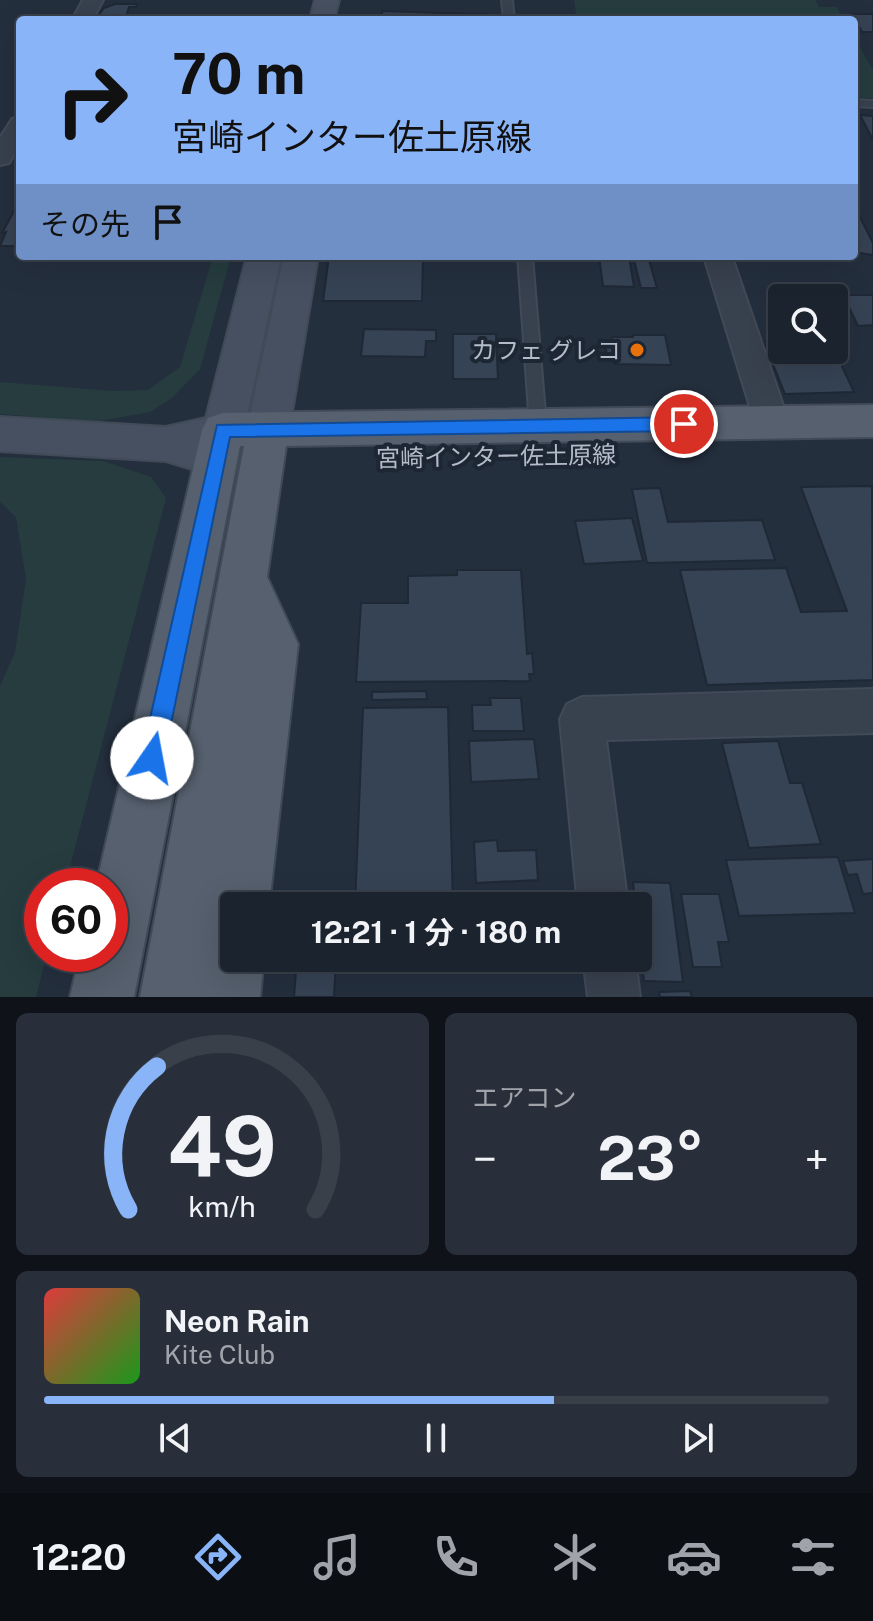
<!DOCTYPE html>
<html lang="ja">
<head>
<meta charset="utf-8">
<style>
	:root { --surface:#1b232e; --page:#282f3a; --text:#f1f3f6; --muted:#a0a4aa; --line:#39404a; --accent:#8ab4f8 }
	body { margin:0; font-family:"Public Sans","Noto Sans JP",sans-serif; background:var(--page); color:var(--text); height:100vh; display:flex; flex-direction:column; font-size:30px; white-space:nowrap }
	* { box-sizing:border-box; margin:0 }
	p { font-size:26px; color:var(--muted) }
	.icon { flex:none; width:44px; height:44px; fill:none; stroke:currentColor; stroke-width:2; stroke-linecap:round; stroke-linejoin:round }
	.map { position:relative; height:997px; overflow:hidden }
	.details { display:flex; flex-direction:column; gap:16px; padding:16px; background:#0f1319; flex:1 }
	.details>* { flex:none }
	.banner { position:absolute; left:16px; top:16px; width:842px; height:244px; border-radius:8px; box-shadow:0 8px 32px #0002,0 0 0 2px var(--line); background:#8ab4f8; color:#111; overflow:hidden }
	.fabs { position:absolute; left:768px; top:284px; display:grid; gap:16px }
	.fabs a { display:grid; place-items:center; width:80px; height:80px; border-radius:8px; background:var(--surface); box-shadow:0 8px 32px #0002,0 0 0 2px var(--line); font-size:40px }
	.speed { position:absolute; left:24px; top:868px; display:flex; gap:16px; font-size:40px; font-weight:700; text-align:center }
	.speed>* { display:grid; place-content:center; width:104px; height:104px; border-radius:50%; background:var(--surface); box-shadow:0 8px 32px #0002,0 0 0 2px var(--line); line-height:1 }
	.speed .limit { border:12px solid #d22; background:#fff; color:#111 }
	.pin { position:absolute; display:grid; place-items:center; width:68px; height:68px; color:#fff; margin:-34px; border:4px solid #fff; border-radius:50%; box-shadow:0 2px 8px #0007 }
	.me { position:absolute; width:88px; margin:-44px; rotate:12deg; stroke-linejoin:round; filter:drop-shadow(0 0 6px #0008) }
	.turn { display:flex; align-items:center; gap:28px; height:168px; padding:0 24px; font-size:36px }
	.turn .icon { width:104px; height:104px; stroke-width:2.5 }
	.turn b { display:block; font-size:56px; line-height:68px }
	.then { display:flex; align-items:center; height:76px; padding:0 24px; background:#0003; gap:16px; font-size:30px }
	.big { font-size:60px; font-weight:700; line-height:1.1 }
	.details .card { flex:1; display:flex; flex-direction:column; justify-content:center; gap:12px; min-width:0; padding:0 28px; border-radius:12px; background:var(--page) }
	.details .dial { align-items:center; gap:0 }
	.dial svg { height:208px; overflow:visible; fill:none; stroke:var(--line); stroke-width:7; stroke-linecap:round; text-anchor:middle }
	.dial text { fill:var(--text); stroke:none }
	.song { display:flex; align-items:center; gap:24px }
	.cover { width:96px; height:96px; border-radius:12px; background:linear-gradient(135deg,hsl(0 70% 55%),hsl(120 70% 35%)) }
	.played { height:8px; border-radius:4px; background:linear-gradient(90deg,var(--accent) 65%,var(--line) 65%) }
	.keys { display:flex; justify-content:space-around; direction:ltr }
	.heat { display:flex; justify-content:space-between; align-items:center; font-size:44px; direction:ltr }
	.details .tiles { flex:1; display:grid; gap:16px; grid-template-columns:1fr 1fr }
	.card:last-child { grid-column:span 2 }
	.trip { position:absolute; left:220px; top:892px; width:432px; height:80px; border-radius:8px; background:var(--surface); box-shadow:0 8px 32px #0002,0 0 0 2px var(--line); font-weight:700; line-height:80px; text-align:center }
	.tab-bar { display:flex; height:128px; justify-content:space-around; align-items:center; background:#0b0e12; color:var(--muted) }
	.tab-bar .icon { width:56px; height:56px }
	.tab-bar .current { color:var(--accent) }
	.tab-bar b { font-size:36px; color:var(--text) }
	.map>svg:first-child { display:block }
	.green { fill:#263c3f }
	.building { fill:#364354; stroke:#1f2835; stroke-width:2 }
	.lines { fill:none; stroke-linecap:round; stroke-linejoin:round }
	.lane-casing { stroke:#414a57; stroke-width:4 }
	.street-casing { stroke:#414a57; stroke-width:4 }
	.secondary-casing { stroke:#414a57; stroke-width:4 }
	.primary-casing { stroke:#414a57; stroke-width:4 }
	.lane { fill:#38414e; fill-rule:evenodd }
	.street { fill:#38414e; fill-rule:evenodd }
	.secondary { fill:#465061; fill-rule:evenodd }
	.primary { fill:#56606e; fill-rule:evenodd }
	.route { fill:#1a73e8; stroke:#114b97; stroke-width:2 }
	.food-dot { fill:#e8710a; stroke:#1d2633; stroke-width:3 }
	.labels { text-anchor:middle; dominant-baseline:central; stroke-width:8; stroke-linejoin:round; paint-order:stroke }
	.poi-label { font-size:24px; fill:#b4bcc9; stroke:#1d2633; text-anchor:end }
	.street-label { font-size:24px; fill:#b4bcc9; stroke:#1d2633 }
</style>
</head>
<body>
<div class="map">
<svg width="873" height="997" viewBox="0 0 873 997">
	<rect width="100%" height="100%" fill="#242f3e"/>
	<!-- green -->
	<path class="green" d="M 574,0 L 815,0 L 819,7 L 837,7 L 844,20 L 577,20 Z
		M 854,37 L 873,70 L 873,98 L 854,98 Z
		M 213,256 L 231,256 L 200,369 L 172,398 L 150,412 L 95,422 L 0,414 L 0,382 L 112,391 L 148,390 L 180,367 Z
		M 0,457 L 103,461 L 151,477 L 166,498 L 65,886 L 42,886 L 42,954 L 47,954 L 36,997 L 0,997 L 0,686 L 15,652 L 26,579 L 16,517 L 0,502 Z"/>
	<!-- building -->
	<path class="building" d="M 115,4 L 137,4 L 136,7 L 129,7 L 125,20 L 95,20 L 104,8 Z
		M 382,11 L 499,15 L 499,20 L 390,20 L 391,15 L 382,15 Z
		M 852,14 L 873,14 L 873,32 L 862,32 Z
		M 860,115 L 873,116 L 873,140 Z
		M 20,200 L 20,246 L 0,246 L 6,232 L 2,233 Z
		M 854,205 L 873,243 L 873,255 L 854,252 Z
		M 329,256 L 423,256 L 422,301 L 323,301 Z
		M 599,256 L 629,256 L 634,287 L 603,286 Z
		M 633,256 L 648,256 L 657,288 L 641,288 Z
		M 843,295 L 873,295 L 873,325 L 858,326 Z
		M 364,329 L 436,330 L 436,341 L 426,341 L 425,357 L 361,356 Z
		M 782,333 L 782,350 L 834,349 L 854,392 L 785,394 L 764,342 L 773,341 L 770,334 Z
		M 453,334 L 496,334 L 498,379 L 453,379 Z
		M 633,335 L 665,335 L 671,365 L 615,364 L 614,357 L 607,357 L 605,342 L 613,343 L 612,337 L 633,337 Z
		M 872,486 L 873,680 L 707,685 L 680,570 L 786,568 L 801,612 L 847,611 L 801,487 Z
		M 660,488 L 668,522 L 762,520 L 775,560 L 647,563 L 632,489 Z
		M 632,518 L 643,561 L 584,564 L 575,521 Z
		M 457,570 L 521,570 L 527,654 L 532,653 L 534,674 L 529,674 L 530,681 L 356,682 L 361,603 L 408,603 L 408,576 L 457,575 Z
		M 426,691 L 427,699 L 372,700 L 372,692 Z
		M 490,698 L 521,698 L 524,731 L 473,731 L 472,705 L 491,705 Z
		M 448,707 L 453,906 L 355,906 L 363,708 Z
		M 534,739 L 539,779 L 471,782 L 469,741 Z
		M 778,741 L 790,783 L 802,783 L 821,844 L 749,848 L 722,743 Z
		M 497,840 L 498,851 L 536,850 L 538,880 L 476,883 L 474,842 Z
		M 838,857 L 855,913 L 739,916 L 726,860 Z
		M 873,859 L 873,893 L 863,894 L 857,874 L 848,875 L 843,861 Z
		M 633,882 L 670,883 L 683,982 L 644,981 Z
		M 681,894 L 719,894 L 729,942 L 718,942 L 722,967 L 693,967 Z
		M 297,958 L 336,958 L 334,997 L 294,997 Z
		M 690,991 L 692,997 L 660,997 L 659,992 Z"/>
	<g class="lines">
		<defs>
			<path id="lane" d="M 502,0 L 512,0 L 514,20 L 504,20 Z
				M 854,100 L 873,101 L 873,107 L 854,106 Z
				M 518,256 L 532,256 L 546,426 L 538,433 L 530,426 Z"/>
			<path id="street" d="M 83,0 L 103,0 L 92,20 L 72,20 Z
				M 20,117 L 20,144 L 9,163 L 0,165 L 0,138 L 12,119 Z
				M 707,256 L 731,256 L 733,260 L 789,423 L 784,432 L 772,436 L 760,432 L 755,423 L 705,260 Z
				M 873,689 L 873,733 L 606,740 L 628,906 L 578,906 L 560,719 L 567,704 L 582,697 Z
				M 583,958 L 635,958 L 640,997 L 588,997 Z"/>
			<path id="secondary" d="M 315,0 L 339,0 L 334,20 L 310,20 Z
				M 247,256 L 281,256 L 244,430 L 238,442 L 212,449 L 207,464 L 192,469 L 166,461 L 0,451 L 0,417 L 166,427 L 206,418 Z
				M 284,256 L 318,256 L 289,430 L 283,442 L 268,447 L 253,442 L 247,430 Z"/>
			<path id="primary" d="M 873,405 L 873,437 L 286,446 L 267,577 L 298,644 L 269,906 L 234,906 L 234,958 L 264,958 L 260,997 L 140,997 L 244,446 L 240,446 L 134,997 L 70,997 L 80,954 L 110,954 L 110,886 L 96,886 L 202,430 L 208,418 L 223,413 Z"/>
		</defs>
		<!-- lane casing -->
		<use href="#lane" class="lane-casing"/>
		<!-- street casing -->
		<use href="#street" class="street-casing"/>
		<!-- secondary casing -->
		<use href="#secondary" class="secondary-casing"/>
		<!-- primary casing -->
		<use href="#primary" class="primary-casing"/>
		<!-- lane -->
		<use href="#lane" class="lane"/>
		<!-- street -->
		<use href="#street" class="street"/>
		<!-- secondary -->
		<use href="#secondary" class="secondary"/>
		<!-- primary -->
		<use href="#primary" class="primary"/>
	</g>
	<!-- route -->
	<path class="route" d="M 684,417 L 692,424 L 684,431 L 230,437 L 164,758 L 160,766 L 152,770 L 144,766 L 141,758 L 217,425 Z"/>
	<!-- markers -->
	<circle class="food-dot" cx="637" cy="350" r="8"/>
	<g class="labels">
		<!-- poi labels -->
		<g class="poi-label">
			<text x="621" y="350">カフェ グレコ</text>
		</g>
		<!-- street labels -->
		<g class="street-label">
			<text transform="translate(496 456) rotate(-1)">宮崎インター佐土原線</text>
		</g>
	</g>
</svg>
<div class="fabs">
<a><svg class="icon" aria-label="search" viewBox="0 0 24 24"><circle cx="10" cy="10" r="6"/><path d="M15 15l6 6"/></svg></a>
</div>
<div class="speed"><div class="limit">60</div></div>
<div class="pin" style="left:684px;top:424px;background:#d93025"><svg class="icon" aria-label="arrive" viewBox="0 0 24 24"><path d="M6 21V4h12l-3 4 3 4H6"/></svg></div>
<svg class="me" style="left:152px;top:758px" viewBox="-20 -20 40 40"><circle r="19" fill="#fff"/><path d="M0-13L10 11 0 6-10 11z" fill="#1a73e8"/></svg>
<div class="trip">12:21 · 1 分 · 180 m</div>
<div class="banner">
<div class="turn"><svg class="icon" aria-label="right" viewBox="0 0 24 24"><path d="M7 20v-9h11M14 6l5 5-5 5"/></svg><div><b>70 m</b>宮崎インター佐土原線</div></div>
<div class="then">その先<svg class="icon" aria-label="arrive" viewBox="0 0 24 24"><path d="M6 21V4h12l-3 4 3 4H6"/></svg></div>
</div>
</div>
<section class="details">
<div class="tiles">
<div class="card dial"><svg viewBox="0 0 100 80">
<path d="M14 69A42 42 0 1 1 86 69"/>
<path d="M14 69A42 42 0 0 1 25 14" stroke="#8ab4f8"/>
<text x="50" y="56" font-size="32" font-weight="700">49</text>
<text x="50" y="72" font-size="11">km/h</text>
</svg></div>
<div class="card"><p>エアコン</p>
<div class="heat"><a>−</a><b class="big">23°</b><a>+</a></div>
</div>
<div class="card">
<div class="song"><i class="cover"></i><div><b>Neon Rain</b><p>Kite Club</p></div></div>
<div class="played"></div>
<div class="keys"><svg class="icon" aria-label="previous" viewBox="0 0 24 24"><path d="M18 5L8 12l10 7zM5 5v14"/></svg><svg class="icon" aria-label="pause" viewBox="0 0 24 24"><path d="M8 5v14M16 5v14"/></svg><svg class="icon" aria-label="next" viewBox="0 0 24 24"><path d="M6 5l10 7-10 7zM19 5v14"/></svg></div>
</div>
</div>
</section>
<nav class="tab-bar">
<b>12:20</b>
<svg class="icon current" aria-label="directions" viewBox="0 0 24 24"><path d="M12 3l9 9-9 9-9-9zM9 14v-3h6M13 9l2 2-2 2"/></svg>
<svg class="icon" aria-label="music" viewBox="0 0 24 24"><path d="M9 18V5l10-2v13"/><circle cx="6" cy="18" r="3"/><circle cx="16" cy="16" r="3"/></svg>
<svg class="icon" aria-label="phone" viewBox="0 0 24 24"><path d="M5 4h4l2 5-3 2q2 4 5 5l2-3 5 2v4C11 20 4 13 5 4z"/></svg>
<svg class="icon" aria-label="climate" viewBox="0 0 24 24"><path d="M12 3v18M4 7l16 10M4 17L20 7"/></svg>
<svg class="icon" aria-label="car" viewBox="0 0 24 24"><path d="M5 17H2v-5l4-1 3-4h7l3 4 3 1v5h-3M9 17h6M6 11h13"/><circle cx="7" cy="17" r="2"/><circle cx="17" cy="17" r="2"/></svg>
<svg class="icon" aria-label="filters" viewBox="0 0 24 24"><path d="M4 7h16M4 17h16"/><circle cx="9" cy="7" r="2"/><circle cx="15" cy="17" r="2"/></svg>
</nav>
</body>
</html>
